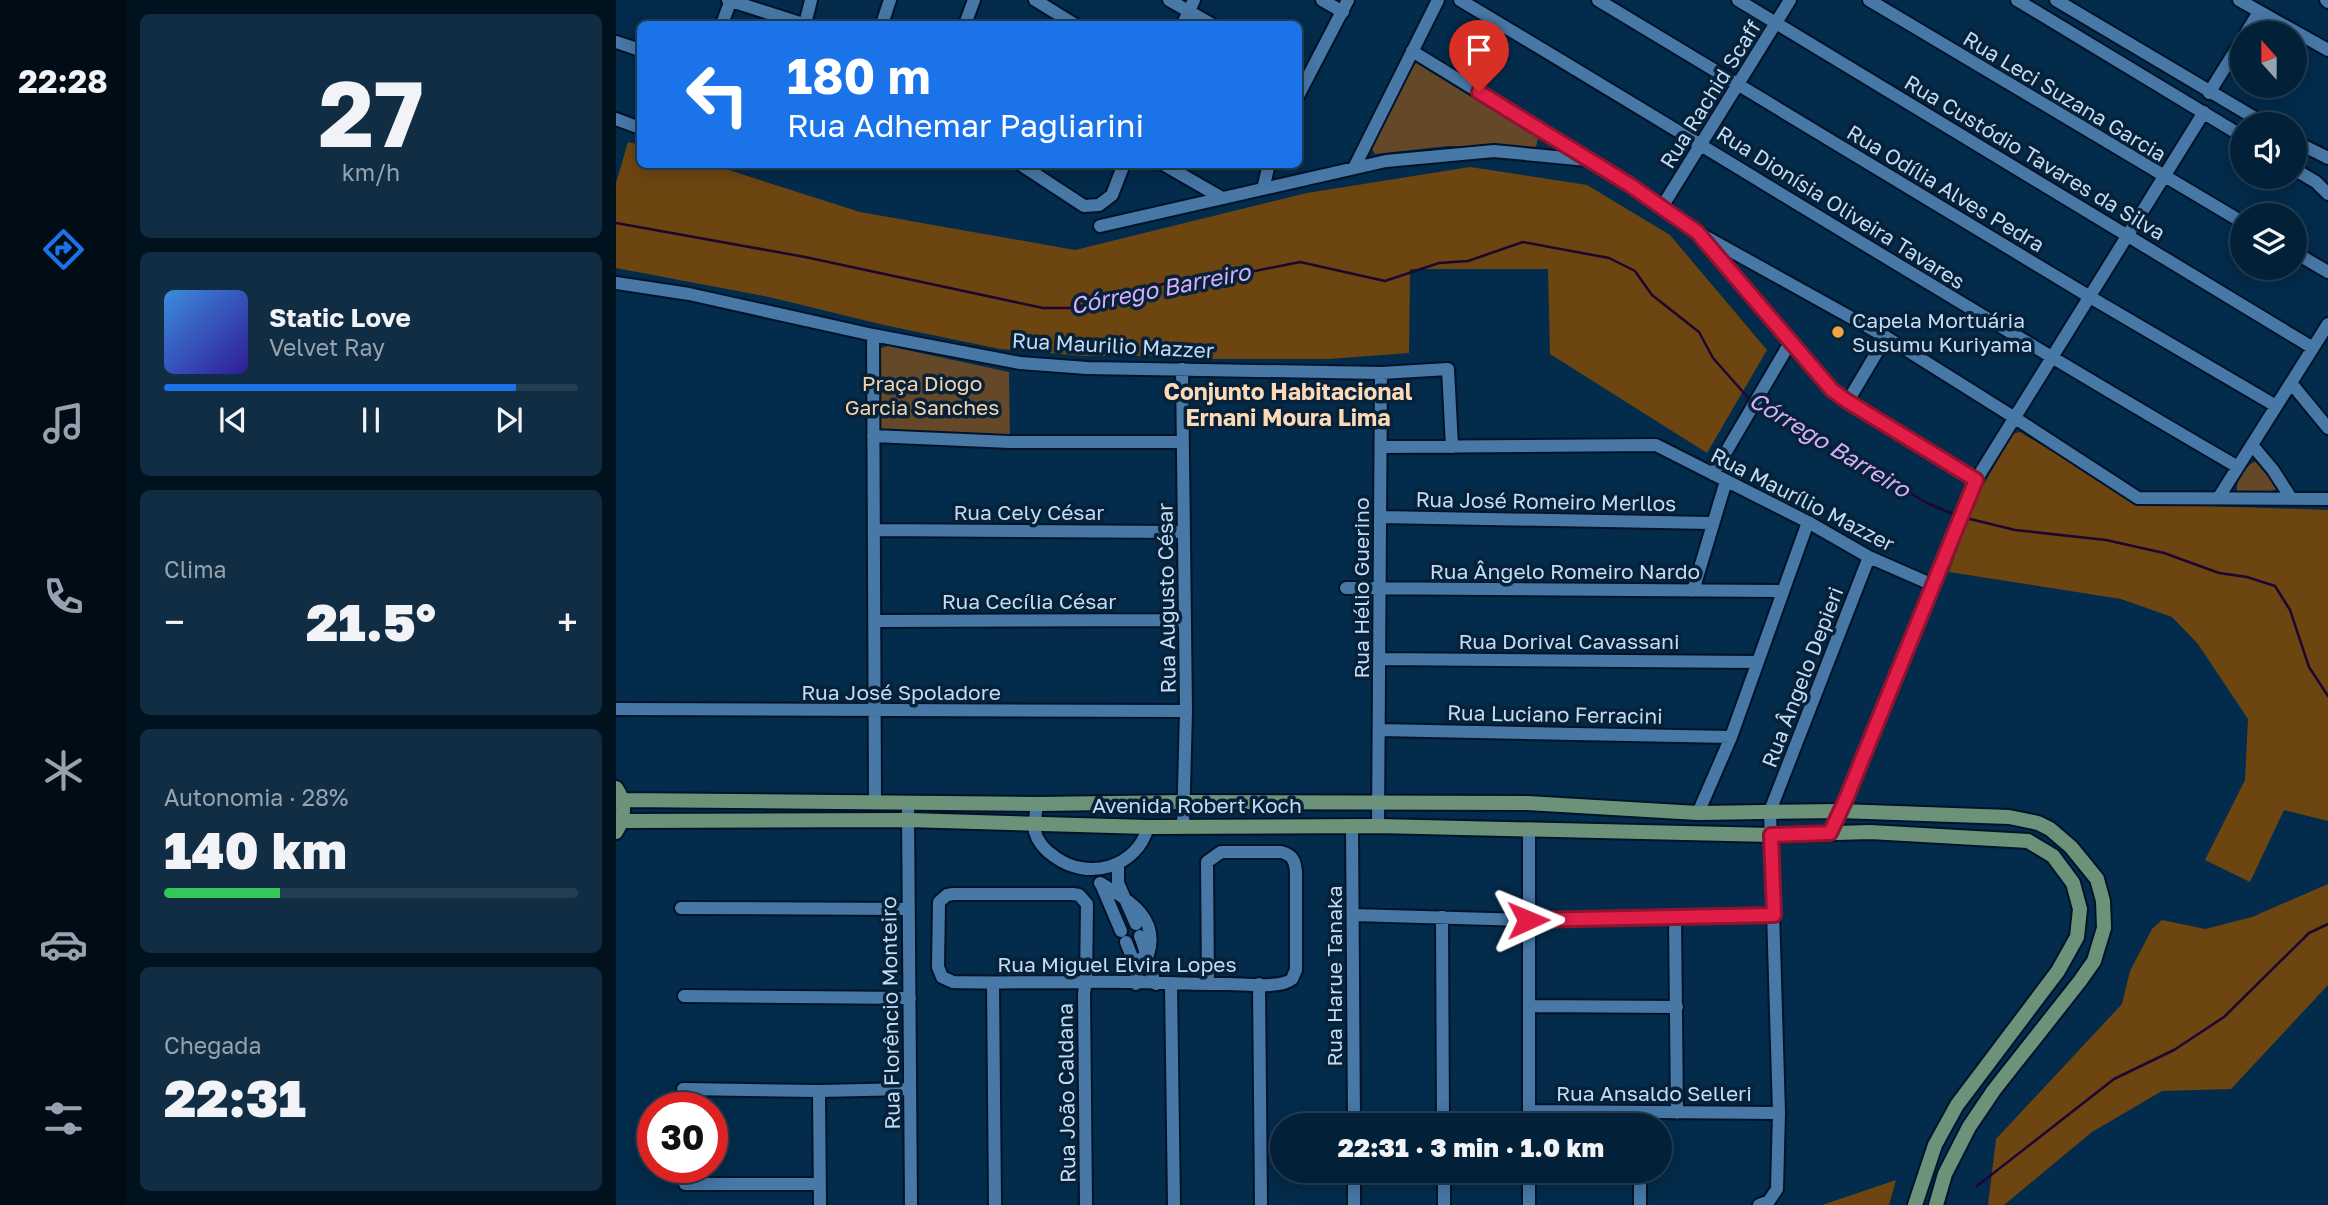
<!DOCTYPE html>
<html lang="pt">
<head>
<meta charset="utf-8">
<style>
	:root { --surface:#022038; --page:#102d43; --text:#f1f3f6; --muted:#96a3ae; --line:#233e53; --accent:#1a73e8 }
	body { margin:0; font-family:"Golos Text",sans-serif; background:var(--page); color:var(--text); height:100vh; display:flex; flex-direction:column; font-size:26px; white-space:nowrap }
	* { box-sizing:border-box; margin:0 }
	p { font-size:23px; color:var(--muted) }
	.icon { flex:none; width:38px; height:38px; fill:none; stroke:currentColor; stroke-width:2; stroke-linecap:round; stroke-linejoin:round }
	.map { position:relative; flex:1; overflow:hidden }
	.drawer { display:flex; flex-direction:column; gap:14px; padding:14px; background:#01121f; width:490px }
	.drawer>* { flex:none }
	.guide { position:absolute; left:21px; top:21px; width:665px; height:147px; border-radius:10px; box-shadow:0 4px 18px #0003,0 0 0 2px var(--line); background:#1a73e8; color:#fff; overflow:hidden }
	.needle { width:46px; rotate:339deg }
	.fabs { position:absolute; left:1614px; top:21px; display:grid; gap:14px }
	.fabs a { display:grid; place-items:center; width:77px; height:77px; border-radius:50%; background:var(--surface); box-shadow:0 4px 18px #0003,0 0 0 2px var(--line); font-size:35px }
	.speed { position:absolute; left:21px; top:1092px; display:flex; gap:14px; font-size:35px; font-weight:700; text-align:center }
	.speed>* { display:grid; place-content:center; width:91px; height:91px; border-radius:50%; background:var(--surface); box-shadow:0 4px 18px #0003,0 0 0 2px var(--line); line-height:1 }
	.speed .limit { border:10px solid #d22; background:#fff; color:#111 }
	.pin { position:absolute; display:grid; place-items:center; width:60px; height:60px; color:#fff; margin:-72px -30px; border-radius:50% 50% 50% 0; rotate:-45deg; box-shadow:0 0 7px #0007 }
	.pin .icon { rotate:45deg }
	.me { position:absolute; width:77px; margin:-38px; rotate:89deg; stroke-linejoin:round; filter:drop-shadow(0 0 5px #0008) }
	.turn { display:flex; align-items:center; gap:24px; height:147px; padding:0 35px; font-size:32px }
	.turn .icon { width:91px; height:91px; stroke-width:2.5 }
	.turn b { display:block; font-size:49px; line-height:60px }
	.big { font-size:52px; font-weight:800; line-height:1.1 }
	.drawer .widget { flex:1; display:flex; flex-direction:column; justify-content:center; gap:10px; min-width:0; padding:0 24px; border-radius:10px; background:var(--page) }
	.drawer .dial { align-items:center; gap:0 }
	.dial b { font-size:91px; line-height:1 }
	.song { display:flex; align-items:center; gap:21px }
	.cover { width:84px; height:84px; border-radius:10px; background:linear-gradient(135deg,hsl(210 70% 55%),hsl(250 70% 35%)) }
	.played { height:7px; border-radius:4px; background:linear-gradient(90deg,var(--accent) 85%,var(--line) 85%) }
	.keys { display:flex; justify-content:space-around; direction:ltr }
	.heat { display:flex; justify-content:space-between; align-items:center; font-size:38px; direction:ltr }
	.charge { height:10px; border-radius:5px; background:linear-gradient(90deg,#34c759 28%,var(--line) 0) }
	.trip { position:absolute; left:654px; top:1113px; width:402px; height:70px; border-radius:35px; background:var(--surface); box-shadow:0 4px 18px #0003,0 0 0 2px var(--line); font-weight:800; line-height:70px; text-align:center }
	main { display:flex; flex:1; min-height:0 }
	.menu { display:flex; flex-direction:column; width:126px; justify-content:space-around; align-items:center; background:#010d16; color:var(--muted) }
	.menu .icon { width:49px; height:49px }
	.menu .active { color:var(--accent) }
	.menu b { font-size:32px; color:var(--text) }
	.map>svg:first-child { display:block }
	.green { fill:#644828 }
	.forest { fill:#6d4511 }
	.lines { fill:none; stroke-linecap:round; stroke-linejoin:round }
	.stream { stroke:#200531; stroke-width:2.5 }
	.minor-casing { stroke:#001329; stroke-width:16 }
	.major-casing { stroke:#001329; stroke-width:18 }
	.minor { stroke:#4778a6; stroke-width:12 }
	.major { stroke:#6c937a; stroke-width:14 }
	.route-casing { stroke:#92132f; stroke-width:18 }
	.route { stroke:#e11d48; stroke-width:12 }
	.poi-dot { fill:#f3a442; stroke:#072138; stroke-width:2.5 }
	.labels { text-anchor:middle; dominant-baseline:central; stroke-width:7; stroke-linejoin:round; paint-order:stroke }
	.street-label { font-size:21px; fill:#c2dcf6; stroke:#072138 }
	.poi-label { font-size:21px; fill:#c2dcf6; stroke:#072138; text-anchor:start }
	.park-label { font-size:21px; fill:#f7d1a8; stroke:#072138 }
	.water-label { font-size:23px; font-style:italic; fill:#d6adfa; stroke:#072138 }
	.neighbourhood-label { font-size:23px; font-weight:bold; fill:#fcdab7; stroke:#072138 }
</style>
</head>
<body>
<main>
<nav class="menu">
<b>22:28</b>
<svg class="icon active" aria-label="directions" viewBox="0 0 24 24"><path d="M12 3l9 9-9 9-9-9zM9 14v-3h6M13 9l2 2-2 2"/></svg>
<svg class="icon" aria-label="music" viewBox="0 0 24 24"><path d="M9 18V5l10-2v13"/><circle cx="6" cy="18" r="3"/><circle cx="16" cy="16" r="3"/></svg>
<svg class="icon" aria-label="phone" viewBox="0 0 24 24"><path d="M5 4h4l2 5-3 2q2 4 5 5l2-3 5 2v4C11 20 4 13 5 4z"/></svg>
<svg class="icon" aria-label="climate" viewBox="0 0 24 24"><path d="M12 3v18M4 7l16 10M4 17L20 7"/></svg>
<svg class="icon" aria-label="car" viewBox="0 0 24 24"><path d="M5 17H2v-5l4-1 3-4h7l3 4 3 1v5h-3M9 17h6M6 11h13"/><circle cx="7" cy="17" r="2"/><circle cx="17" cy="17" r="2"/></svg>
<svg class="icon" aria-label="filters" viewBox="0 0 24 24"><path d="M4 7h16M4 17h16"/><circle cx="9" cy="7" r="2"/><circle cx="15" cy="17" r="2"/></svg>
</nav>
<section class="drawer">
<div class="widget dial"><b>27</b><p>km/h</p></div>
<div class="widget">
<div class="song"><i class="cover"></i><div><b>Static Love</b><p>Velvet Ray</p></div></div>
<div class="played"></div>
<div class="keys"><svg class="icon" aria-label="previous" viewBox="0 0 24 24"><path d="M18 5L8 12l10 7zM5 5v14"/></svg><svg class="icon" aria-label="pause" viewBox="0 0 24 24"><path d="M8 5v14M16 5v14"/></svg><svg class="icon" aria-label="next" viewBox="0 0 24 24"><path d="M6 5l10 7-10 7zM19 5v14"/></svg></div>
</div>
<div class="widget"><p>Clima</p>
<div class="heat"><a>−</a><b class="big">21.5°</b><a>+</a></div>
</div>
<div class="widget"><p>Autonomia · 28%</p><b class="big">140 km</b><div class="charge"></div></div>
<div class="widget"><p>Chegada</p><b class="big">22:31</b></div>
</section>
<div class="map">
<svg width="1712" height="1205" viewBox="0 0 1712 1205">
	<rect width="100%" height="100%" fill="#032b4b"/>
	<!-- green -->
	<path class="green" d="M 800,63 L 915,133 L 922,138 L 920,147 L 914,149 L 832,146 L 759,154 L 756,149 L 793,70 Z
		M 272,346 L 393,372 L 394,442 L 263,433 L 261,349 Z
		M 1642,461 L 1660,483 L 1662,489 L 1650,492 L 1621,491 C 1620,479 1630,463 1642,461 Z"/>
	<!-- forest -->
	<path class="forest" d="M 12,142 L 24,145 L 24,164 L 97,165 L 244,212 L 459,250 L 691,193 L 854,167 L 971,185 L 1054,235 L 1151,350 L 1091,453 L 934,354 L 932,269 L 794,269 L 793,353 L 713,359 L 586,359 L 563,356 L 469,356 L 384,349 L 268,325 L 153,297 L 0,268 L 0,183 Z
		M 1404,432 L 1517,500 L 1532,504 L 1712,510 L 1712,821 L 1668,810 L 1634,882 L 1589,860 L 1629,780 L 1632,719 L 1582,644 L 1556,617 L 1505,599 L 1333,572 L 1358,502 L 1396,434 Z
		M 1712,884 L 1712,985 L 1615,1089 L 1546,1091 L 1476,1132 L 1388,1205 L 1372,1205 L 1380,1139 L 1506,1004 L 1514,971 L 1536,929 L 1546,920 L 1589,929 L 1636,917 Z
		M 1280,1180 L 1273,1205 L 1206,1205 Z"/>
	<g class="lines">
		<!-- stream -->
		<path class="stream" d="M 0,223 L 189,257 L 427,308 L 457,308 L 570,278 L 629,273 L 684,262 L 769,281 L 823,263 L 852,261 L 907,242 L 993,258 L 1019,271 L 1036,295 L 1083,332 L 1097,358 L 1135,401
			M 1141,405 L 1313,504 L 1340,515
			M 1350,518 L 1399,530 L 1490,540 L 1548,553 L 1603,573 L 1631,577 L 1659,586 L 1674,610 L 1693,667 L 1712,696
			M 1361,1186 L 1498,1079 L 1558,1050 L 1608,1017 L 1693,933 L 1712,924"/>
		<defs>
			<path id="minor" d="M 112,0 L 187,24
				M 419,0 L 458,24
				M 553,0 L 595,24
				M 706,0 L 727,12
				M 844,0 C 1104,155 1360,315 1622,467
				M 982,0 L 1474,297 L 1660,406
				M 1122,0 L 1697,348
				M 1253,0 L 1626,222
				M 1401,0 L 1626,136
				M 1440,0 L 1649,124
				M 1623,0 L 1712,50
				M 1710,0 L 1712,2
				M 106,24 L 115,0
				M 189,24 L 195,0
				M 266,24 L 274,0
				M 349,24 L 358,0
				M 567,24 L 578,0
				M 1630,33 L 1643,12
				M 0,42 L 24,50
				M 796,51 L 1014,185 L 1081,232 L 1270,337 L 1399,418 L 1522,498 L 1712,499
				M 1593,93 L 1626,40
				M 682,96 L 732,0
				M 0,119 L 24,128
				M 1678,141 L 1712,158
				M 404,164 L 468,206 L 483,205 L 496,195 L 508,164
				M 547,164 L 606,198
				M 738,168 L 822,0
				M 1678,169 L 1700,182 L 1712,194
				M 647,189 L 653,164
				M 1046,207 L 1174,0
				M 484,226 L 770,161 L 878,151 L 971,160
				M 1088,240 L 1216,390 L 1360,480
				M 1678,252 L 1712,272
				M 0,283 L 73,294 L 257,335 L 404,363 L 471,368 L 765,373 L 832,369 L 836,447
				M 257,335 L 259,801
				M 566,369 L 570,711 L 567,827
				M 1675,383 L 1712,428
				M 1232,401 L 1270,337
				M 257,436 L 394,442 L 567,442
				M 1636,445 L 1657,470 L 1675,498
				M 765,447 L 1040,445 L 1192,522 L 1253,557 L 1317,585
				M 1097,474 L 1175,341
				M 1603,497 L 1712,324
				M 764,517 L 1096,523
				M 258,530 L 568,532
				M 730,588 L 1167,591
				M 1077,591 L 1110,481
				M 258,621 L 569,620
				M 763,659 L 1142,662
				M 0,709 L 570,711
				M 763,730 L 1115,737
				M 421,804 C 420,813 418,823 419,832 C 422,843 430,851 439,857 C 472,881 521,868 532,827
				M 292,810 L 295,1205
				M 1082,813 L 1115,737 L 1192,522
				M 736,826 L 738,1125
				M 762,826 L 765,373
				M 913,830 L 913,1125
				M 1214,833 L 1230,799 L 1360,480 L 1588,112
				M 502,864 L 502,883 L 520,924
				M 484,883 C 512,900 544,917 532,955 L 518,962
				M 485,884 L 505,931
				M 65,908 L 292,909
				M 737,915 L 912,920 L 1158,915
				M 826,917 L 827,1125
				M 1059,917 L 1061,1113
				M 524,936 C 531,952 532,969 540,984
				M 510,942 L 521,970 L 520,984
				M 377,983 L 379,1205
				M 555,984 L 558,1205
				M 643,984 L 645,1205
				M 68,996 L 294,998
				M 914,1006 L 1061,1007
				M 67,1089 L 203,1091 L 294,1089
				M 203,1091 L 204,1205
				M 913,1111 L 1163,1113
				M 738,1171 L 738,1205
				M 828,1171 L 828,1205
				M 1024,1171 L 1024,1205
				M 69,1184 L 204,1184
				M 470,1205 L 468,993 L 470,982 L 471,904 L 463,895 L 457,894 L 337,894 L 331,895 L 323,902 L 322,967 L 326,977 L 337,982 C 380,983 424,982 467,982 C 516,981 564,984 613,984 C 629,984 664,989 676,979 L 680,970 L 680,872 C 679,861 677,855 665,852 L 605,852 L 591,862 L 592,984
				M 913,1205 L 913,1171
				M 1143,1205 L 1153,1201 L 1161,1189 L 1163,1113 L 1154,811 L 1253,557"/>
			<path id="major" d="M 0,788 C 10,803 9,817 0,832
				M 7,800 L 421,804 L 569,802 L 911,803 L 1082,813 L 1224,811 L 1393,817 L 1422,823 L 1434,829 L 1455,847 L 1481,879 L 1487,901 L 1488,928 L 1478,961 L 1464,981 L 1378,1090 L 1353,1127 L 1329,1174 L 1320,1205
				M 6,821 L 292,820 L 532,827 L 762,826 L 1155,835 L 1254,832 L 1412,841 L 1437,856 L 1457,883 L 1464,909 L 1461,937 L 1442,971 L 1341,1105 L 1319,1145 L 1299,1205"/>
		</defs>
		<!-- minor casing -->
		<use href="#minor" class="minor-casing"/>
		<!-- major casing -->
		<use href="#major" class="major-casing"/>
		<!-- minor -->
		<use href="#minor" class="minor"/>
		<!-- major -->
		<use href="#major" class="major"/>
	</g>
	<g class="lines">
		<defs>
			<path id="route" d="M 863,92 L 1014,185 L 1081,232 L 1216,390 L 1231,401 L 1360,480 L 1230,799 L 1214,833 L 1155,835 L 1158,915 L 912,920"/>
		</defs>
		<!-- route casing -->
		<use href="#route" class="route-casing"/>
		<!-- route -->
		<use href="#route" class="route"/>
	</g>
	<!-- markers -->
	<circle class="poi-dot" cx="1222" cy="332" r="7"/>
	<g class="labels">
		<!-- street labels -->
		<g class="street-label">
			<text transform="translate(1094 94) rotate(-58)">Rua Rachid Scaff</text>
			<text transform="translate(1449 96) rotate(31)">Rua Leci Suzana Garcia</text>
			<text transform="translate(1419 157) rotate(31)">Rua Custódio Tavares da Silva</text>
			<text transform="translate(1330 188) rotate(31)">Rua Odília Alves Pedra</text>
			<text transform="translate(1225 207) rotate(32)">Rua Dionísia Oliveira Tavares</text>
			<text transform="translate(497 345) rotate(3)">Rua Maurilio Mazzer</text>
			<text transform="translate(1187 499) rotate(27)">Rua Maurílio Mazzer</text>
			<text transform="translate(930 501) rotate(1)">Rua José Romeiro Merllos</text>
			<text x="413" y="512">Rua Cely César</text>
			<text x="949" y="571">Rua Ângelo Romeiro Nardo</text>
			<text transform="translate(745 588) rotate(-90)">Rua Hélio Guerino</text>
			<text transform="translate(550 598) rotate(-91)">Rua Augusto César</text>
			<text x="413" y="601">Rua Cecília César</text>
			<text x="953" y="641">Rua Dorival Cavassani</text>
			<text transform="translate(1186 677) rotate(-69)">Rua Ângelo Depieri</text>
			<text x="285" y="692">Rua José Spoladore</text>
			<text transform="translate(939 714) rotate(1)">Rua Luciano Ferracini</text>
			<text x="581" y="805">Avenida Robert Koch</text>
			<text x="501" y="964">Rua Miguel Elvira Lopes</text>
			<text transform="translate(718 976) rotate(-90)">Rua Harue Tanaka</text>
			<text transform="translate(274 1013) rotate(-91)">Rua Florêncio Monteiro</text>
			<text transform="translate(450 1093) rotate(-91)">Rua João Caldana</text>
			<text x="1038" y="1093">Rua Ansaldo Selleri</text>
		</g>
		<!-- poi labels -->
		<g class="poi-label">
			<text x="1236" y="320">Capela Mortuária<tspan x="1236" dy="24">Susumu Kuriyama</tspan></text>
		</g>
		<!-- park labels -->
		<g class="park-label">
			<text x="306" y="383">Praça Diogo<tspan x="306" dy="24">Garcia Sanches</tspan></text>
		</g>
		<!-- water labels -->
		<g class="water-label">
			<text transform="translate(544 288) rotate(-11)">Córrego Barreiro</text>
			<text transform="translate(1214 444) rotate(31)">Córrego Barreiro</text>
		</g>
		<!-- neighbourhood labels -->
		<g class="neighbourhood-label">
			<text x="672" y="391">Conjunto Habitacional<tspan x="672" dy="26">Ernani Moura Lima</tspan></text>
		</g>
	</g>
</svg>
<div class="fabs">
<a><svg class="needle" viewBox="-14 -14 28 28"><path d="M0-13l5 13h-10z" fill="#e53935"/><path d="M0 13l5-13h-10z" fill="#96a3ae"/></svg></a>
<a><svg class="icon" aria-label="sound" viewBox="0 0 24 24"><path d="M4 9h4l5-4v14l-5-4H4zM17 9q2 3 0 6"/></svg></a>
<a><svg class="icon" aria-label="layers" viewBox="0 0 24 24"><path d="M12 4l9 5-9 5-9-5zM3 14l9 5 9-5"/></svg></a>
</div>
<div class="speed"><div class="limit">30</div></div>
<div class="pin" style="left:863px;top:92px;background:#d93025"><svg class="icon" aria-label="arrive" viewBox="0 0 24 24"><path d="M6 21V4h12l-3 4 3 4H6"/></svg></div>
<svg class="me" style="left:912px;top:920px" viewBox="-20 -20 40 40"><path d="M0-17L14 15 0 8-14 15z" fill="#e11d48" stroke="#fff" stroke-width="4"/></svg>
<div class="trip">22:31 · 3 min · 1.0 km</div>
<div class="guide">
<div class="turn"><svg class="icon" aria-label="left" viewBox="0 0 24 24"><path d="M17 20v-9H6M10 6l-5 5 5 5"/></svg><div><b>180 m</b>Rua Adhemar Pagliarini</div></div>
</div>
</div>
</main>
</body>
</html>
